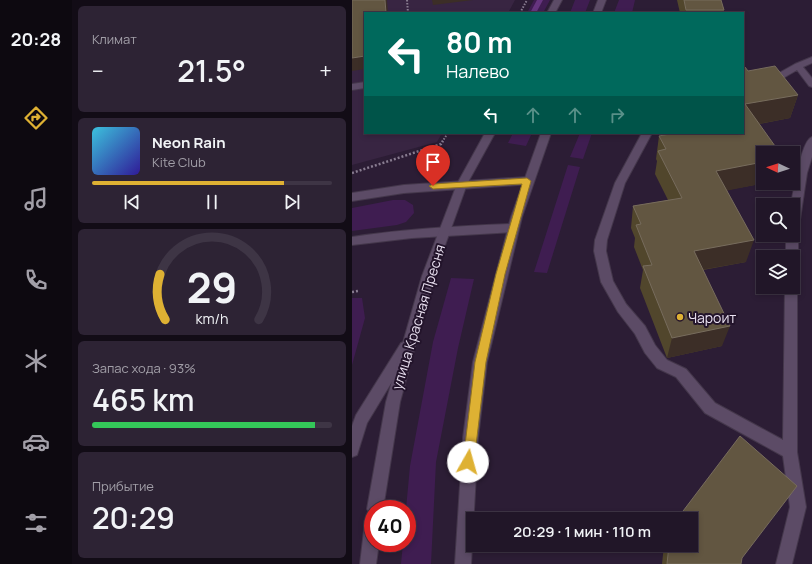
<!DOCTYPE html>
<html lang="ru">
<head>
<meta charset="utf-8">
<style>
	:root { --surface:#211628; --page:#2d2334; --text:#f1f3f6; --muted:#a29fa8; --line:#3e3545; --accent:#deb133 }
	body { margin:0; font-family:Manrope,sans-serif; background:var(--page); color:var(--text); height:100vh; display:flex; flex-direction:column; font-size:15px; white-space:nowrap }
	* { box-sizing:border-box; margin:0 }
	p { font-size:13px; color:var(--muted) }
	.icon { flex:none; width:22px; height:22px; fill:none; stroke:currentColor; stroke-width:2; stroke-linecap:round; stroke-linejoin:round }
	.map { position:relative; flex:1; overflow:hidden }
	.panel { display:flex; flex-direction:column; gap:6px; padding:6px; background:#120c16; width:280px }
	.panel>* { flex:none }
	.banner { position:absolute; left:12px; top:12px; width:380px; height:122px; border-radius:0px; box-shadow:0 2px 6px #0003,0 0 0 1px var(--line); background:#00695c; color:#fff; overflow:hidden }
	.needle { width:26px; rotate:274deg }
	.tools { position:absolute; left:404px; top:146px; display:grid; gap:8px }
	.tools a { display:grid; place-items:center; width:44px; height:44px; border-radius:0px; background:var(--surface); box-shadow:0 2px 6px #0003,0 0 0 1px var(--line); font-size:20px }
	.speed { position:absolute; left:12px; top:500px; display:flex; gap:8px; font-size:20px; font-weight:700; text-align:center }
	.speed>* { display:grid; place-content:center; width:52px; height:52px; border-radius:50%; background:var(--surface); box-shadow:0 2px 6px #0003,0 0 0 1px var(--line); line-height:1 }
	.speed .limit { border:6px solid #d22; background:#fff; color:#111 }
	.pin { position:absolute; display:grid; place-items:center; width:34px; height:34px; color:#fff; margin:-41px -17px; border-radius:50% 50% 50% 0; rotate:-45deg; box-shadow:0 0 4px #0007 }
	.pin .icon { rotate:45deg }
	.me { position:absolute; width:44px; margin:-22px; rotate:7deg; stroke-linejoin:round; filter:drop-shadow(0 0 3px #0008) }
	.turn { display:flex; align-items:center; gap:14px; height:84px; padding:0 16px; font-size:18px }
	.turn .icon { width:52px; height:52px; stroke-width:2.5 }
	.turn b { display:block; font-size:28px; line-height:34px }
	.lanes { display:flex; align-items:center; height:38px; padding:0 16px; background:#0003; justify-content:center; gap:20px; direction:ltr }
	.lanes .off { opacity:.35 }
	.big { font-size:30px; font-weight:600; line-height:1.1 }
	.panel .tile { flex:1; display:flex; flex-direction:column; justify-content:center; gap:6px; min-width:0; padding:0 14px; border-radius:6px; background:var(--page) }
	.panel .dial { align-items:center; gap:0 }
	.dial svg { height:104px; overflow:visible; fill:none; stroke:var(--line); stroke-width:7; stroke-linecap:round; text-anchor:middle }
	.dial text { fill:var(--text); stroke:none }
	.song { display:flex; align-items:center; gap:12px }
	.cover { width:48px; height:48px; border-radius:6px; background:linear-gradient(135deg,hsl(190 70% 55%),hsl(250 70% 35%)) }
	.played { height:4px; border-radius:2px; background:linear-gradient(90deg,var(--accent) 80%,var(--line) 80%) }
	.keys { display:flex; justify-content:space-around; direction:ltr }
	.heat { display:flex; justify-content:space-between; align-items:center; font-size:22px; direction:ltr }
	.charge { height:6px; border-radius:3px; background:linear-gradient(90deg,#34c759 93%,var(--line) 0) }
	.trip { position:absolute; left:114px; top:512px; width:232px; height:40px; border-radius:0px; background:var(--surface); box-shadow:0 2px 6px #0003,0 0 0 1px var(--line); font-weight:600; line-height:40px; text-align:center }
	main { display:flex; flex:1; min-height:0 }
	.menu { display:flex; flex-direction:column; width:72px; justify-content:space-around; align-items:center; background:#0d0910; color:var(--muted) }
	.menu .icon { width:28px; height:28px }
	.menu .on { color:var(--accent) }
	.menu b { font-size:18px; color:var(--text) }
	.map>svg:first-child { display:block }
	.built { fill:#382542 }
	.green { fill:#3f1d51 }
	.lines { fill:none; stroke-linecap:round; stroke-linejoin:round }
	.stream { fill:#66357f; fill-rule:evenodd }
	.service-casing { stroke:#44374b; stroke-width:2 }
	.minor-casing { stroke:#44374b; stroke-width:2 }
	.tertiary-casing { stroke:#44374b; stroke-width:2 }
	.path-far1 { stroke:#887c90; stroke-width:2; stroke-dasharray:1.5 1.5; stroke-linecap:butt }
	.path { stroke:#887c90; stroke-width:2.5; stroke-dasharray:2 2; stroke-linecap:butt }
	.service { fill:#5c4b66; fill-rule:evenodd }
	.minor { fill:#5c4b66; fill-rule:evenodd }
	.tertiary { fill:#5c4b66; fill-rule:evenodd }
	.wall { fill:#51462c }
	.shaded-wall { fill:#3c2e27 }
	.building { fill:#625641; stroke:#776c5d }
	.route { fill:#deb133; stroke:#907321 }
	.poi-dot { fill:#deb133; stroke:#23142b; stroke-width:1.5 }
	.labels { text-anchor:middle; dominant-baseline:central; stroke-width:4; stroke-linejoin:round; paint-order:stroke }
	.street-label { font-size:14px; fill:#eae1f1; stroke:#23142b }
	.poi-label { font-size:14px; fill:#eae1f1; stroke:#23142b; text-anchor:start }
</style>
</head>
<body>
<main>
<nav class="menu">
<b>20:28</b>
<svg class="icon on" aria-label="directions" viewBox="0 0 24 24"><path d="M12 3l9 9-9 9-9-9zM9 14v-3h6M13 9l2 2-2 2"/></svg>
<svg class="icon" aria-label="music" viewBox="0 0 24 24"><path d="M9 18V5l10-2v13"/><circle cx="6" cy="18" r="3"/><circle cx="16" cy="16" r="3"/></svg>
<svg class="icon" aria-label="phone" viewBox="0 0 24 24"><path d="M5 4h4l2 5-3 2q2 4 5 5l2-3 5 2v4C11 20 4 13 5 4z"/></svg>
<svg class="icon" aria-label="climate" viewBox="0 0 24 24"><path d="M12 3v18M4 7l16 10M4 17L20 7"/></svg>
<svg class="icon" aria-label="car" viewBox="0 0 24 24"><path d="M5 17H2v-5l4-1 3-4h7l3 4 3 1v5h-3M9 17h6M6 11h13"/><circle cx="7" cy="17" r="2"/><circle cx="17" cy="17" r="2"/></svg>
<svg class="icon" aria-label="filters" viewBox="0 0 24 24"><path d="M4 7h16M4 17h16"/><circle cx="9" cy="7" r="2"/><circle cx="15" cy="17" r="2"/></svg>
</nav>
<section class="panel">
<div class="tile"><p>Климат</p>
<div class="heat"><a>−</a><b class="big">21.5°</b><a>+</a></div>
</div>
<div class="tile">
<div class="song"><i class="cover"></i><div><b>Neon Rain</b><p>Kite Club</p></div></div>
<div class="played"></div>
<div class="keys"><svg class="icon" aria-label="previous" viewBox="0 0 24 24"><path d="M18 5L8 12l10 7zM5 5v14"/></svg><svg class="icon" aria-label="pause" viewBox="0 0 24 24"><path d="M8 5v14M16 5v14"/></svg><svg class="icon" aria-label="next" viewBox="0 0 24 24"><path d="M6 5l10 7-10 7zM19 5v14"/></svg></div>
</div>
<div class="tile dial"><svg viewBox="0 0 100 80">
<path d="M14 69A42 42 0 1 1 86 69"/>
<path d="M14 69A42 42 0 0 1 10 34" stroke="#deb133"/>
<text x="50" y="56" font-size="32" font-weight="700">29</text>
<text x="50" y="72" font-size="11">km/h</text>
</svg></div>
<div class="tile"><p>Запас хода · 93%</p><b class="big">465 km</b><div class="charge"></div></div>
<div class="tile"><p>Прибытие</p><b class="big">20:29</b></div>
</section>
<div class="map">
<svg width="460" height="564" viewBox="0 0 460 564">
	<rect width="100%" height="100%" fill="#2c1d35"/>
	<!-- built -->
	<path class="built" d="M 0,0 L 163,0 L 156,13 L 13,13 L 13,133 L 90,133 L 85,142 L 0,165 Z"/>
	<!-- green -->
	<path class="green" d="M 182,0 L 198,0 L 191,13 L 175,13 Z
		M 223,0 L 238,0 L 233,13 L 218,13 Z
		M 267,0 L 283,0 L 280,13 L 262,13 Z
		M 161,133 L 180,133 L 174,146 L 156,143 Z
		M 228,133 L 240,133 L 231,159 L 218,157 Z
		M 216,165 L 228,167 L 195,273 L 182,272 Z
		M 41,200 L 53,200 L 61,205 L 62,213 L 54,222 L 45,225 L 0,231 L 0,208 Z
		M 99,278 L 122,279 L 106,348 L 84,462 L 79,564 L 49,564 L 51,543 L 55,543 L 54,509 L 58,466 L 81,342 Z
		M 0,298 L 10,298 L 13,318 L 0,365 Z"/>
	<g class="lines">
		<!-- stream -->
		<path class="stream" d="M 185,0 L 191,0 L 184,13 L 178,13 Z"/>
		<defs>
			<path id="service" d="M 460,57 L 460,63 L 451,67 L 460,78 L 460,87 L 457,86 L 445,70 L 433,77 L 391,86 L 391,80 L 427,73 L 443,64 Z
				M 13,82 L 13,88 L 0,90 L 0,84 Z
				M 290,133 L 300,133 L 273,183 L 255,240 L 254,251 L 261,281 L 274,304 L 293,326 L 303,345 L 315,360 L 334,369 L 363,403 L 431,440 L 433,287 L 441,287 L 441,283 L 445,287 L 445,452 L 454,507 L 440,564 L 424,564 L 438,507 L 431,456 L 353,413 L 324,377 L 305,368 L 293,353 L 283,334 L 266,312 L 249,282 L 242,251 L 243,240 L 263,183 Z
				M 460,137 L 460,157 L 455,173 L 447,226 L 445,229 L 441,230 L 441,205 L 439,205 C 441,193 449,140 460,137 Z
				M 441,231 L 444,232 L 446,235 L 446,257 L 444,260 L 441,261 L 441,257 L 434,257 L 434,235 L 441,235 Z
				M 54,341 L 59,343 L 61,347 L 15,423 L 5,455 L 0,457 L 0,426 L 4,415 L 49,343 Z"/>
			<path id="minor" d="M 175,177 L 179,178 L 180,181 L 179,184 L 52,193 L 0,201 L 0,193 L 52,185 Z
				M 161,224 L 165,225 L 167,228 L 165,231 L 161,232 L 60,238 L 0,245 L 0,237 C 53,229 107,226 161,224 Z"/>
			<path id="tertiary" d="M 202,0 L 210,0 L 203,13 L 195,13 Z
				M 246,0 L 254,0 L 249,13 L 241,13 Z
				M 133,133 L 143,133 L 115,184 L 82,276 L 48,402 L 31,509 L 21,509 L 21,543 L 27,543 L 24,564 L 8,564 L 13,522 L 15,516 L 19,515 L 15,509 L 34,402 L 70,276 L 105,184 Z
				M 189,133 L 199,133 L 170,217 L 135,362 L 126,438 L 119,564 L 103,564 L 111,438 L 121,362 L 159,217 Z"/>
		</defs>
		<!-- service casing -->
		<use href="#service" class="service-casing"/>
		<!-- minor casing -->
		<use href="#minor" class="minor-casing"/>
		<!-- tertiary casing -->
		<use href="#tertiary" class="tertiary-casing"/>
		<!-- path-far1 -->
		<path class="path-far1" d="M 55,0 L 56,13
			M 168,13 L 175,0
			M 90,142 L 96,133"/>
		<!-- path -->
		<path class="path" d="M 0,173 L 89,144 L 91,141
			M 0,292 L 6,291"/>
		<!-- service -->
		<use href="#service" class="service"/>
		<!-- minor -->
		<use href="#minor" class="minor"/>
		<!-- tertiary -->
		<use href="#tertiary" class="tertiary"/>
	</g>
	<!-- wall -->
	<path class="wall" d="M 325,0 L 369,0 L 372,10 L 371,13 L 328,13 Z
		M 396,71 L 446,95 L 438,118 L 407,124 L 411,183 L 413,183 L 375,190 L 394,262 L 351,270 L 370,346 L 315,358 L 288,288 L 291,270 L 282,247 L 283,238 L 279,228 L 281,206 L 316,200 L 303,174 L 305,161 L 304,159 L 307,136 L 391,133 Z
		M 312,545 L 339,545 L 390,558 L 389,564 L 310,564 Z"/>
	<!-- shaded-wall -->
	<path class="shaded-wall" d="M 33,0 L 35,0 L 36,13 L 34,13 Z
		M 80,0 L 121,0 L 81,5 Z
		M 13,56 L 13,69 L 0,71 L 0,58 Z
		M 446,95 L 438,118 L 391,127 L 393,104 Z
		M 411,162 L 411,183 L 413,183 L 358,194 L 364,171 Z
		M 402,240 L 394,262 L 337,272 L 342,251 Z
		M 378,326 L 370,346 L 315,358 L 320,338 Z"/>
	<!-- building -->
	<path class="building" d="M 0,0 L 33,0 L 34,13 L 13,13 L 13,56 L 0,58 Z
		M 332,0 L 369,0 L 372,10 L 334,10 Z
		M 423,66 L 446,95 L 393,104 L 428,153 L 411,153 L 411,162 L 364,171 L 402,240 L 342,251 L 378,326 L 320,338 L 291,266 L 300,265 L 284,225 L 289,224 L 281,206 L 330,198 L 306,151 L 314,149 L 307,136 L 323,133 L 391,133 L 391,68 L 393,67 L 396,71 Z
		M 388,436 L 445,486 L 390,558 L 389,564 L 315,564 L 317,545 L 339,545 L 339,519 L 325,519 Z"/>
	<!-- route -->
	<path class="route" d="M 175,178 L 179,181 L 153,274 L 134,362 L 122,462 L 120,465 L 116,467 L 112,465 L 111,462 L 123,362 L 144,274 L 170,184 L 81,189 L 77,186 L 81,184 Z"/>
	<!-- markers -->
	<circle class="poi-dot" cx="328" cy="317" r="4"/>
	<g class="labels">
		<!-- street labels -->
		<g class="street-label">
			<text transform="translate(66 317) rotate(-73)">улица Красная Пресня</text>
		</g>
		<!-- poi labels -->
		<g class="poi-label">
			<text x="336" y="317">Чароит</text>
		</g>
	</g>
</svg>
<div class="tools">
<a><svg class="needle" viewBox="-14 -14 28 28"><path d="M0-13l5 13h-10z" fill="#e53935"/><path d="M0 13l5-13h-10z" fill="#a29fa8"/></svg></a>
<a><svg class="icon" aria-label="search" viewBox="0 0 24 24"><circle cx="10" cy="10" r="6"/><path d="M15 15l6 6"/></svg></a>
<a><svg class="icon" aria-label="layers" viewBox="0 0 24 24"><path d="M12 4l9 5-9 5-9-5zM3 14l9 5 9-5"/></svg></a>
</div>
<div class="speed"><div class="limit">40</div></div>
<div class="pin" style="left:81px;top:186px;background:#d93025"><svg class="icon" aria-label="arrive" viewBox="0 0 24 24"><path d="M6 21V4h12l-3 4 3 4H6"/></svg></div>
<svg class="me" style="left:116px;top:462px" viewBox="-20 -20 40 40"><circle r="19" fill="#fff"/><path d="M0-13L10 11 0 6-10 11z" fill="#deb133"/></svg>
<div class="trip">20:29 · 1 мин · 110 m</div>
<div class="banner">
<div class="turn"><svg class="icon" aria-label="left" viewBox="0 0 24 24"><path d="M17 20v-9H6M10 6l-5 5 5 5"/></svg><div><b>80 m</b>Налево</div></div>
<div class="lanes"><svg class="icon" aria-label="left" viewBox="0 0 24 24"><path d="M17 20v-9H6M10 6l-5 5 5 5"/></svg><svg class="icon off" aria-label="ahead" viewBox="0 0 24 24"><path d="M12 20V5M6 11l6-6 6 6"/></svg><svg class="icon off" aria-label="ahead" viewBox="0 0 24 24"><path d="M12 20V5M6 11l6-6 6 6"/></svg><svg class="icon off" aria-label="right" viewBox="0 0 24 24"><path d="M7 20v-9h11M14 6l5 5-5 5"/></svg></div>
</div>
</div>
</main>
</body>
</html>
